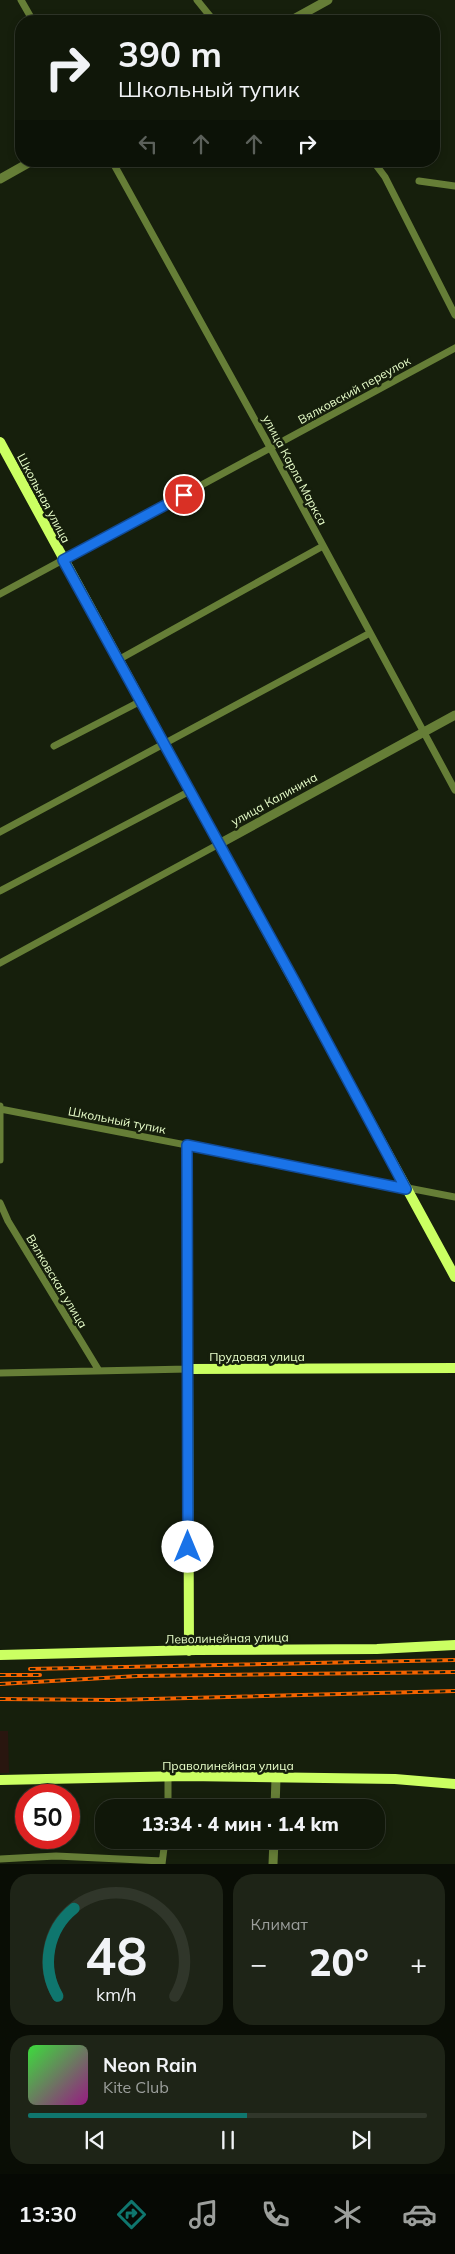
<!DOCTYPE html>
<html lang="ru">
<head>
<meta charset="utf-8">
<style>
	:root { --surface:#101709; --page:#1e2417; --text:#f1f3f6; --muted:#9c9f9c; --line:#30362a; --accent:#0f766e }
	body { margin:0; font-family:Mulish,sans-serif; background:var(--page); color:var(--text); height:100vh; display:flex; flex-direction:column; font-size:19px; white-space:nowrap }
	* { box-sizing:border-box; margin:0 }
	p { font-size:16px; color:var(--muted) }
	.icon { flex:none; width:28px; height:28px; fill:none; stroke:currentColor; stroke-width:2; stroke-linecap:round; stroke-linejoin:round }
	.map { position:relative; height:1864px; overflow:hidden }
	.sheet { display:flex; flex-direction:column; gap:10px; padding:10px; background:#090d05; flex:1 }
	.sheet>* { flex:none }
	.top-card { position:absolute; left:15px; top:15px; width:425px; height:152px; border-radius:20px; box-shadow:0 2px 8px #0003,0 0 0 1px var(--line); background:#101709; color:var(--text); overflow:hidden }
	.speed { position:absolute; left:15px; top:1784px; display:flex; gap:10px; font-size:25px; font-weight:700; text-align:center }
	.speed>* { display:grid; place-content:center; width:65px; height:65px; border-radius:50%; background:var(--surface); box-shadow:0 2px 8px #0003,0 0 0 1px var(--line); line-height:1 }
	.speed .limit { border:8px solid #d22; background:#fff; color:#111 }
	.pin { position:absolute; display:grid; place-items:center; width:42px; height:42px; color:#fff; margin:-21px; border:2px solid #fff; border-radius:50%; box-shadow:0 1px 5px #0007 }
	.me { position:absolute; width:55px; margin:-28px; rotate:0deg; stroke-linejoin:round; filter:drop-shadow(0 0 4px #0008) }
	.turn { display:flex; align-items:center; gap:18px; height:105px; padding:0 20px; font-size:22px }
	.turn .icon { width:65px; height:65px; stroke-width:2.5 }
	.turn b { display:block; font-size:35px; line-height:42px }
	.lanes { display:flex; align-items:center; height:48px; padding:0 20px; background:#0003; justify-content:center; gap:25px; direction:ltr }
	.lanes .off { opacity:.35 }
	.big { font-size:38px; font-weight:800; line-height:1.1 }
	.sheet .card { flex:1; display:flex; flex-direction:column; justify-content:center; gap:8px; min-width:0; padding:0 18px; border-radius:20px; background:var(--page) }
	.sheet .dial { align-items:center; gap:0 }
	.dial svg { height:130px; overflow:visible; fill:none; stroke:var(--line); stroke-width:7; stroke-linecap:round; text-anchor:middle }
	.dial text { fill:var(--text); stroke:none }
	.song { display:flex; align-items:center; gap:15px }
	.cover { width:60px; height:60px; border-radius:8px; background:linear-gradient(135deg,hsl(120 70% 55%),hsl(310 70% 35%)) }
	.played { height:5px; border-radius:2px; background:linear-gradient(90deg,var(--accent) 55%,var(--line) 55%) }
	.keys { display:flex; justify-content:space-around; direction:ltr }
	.heat { display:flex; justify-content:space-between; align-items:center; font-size:28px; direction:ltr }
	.sheet .tiles { flex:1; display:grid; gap:10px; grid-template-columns:1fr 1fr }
	.card:last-child { grid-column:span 2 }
	.trip { position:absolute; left:95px; top:1799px; width:290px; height:50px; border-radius:20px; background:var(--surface); box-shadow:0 2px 8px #0003,0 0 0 1px var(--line); font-weight:800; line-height:50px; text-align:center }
	.dock { display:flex; height:80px; justify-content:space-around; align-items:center; background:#060904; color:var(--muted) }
	.dock .icon { width:35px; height:35px }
	.dock .current { color:var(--accent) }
	.dock b { font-size:22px; color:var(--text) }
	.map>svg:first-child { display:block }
	.green { fill:#29160f }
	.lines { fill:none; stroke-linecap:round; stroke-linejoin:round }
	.minor { stroke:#667e37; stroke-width:7 }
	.tertiary { stroke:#667e37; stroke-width:9 }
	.secondary { stroke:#cbff62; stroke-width:10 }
	.rail-casing { stroke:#f56300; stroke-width:4 }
	.rail { stroke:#161f0c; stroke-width:2; stroke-dasharray:5.5; stroke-linecap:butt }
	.route-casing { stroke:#114b97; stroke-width:12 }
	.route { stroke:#1a73e8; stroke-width:9 }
	.labels { text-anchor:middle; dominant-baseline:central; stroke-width:5; stroke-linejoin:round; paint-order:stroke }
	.street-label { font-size:12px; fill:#e9ffcb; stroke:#161f0c }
</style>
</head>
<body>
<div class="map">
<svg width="455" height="1864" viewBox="0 0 455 1864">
	<rect width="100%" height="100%" fill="#161f0c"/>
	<!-- green -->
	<path class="green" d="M 0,1731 L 8,1731 L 9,1773 L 0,1773 Z"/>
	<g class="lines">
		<!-- minor -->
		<path class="minor" d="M 21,0 L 33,21
			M 197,0 L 214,21
			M 112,161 L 271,449 L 455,790
			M 373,161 L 385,177 L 455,315
			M 419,181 L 455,186
			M 0,594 L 455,348
			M 118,660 L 323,546
			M 54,746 L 141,701
			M 0,832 L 370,633
			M 0,891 L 190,791
			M 0,963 L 219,844
			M 0,1106 L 0,1160
			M 0,1109 L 455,1197
			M 0,1203 L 8,1221 L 98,1369
			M 0,1373 L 188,1369 L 187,1145
			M 168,1777 L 168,1808
			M 0,1859 L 56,1856 L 162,1861
			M 162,1864 L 165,1840"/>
		<!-- tertiary -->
		<path class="tertiary" d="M 290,21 L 328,0
			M 0,179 L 32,161
			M 219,844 L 455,715
			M 275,1808 L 276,1778
			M 273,1864 L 274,1840"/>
		<!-- secondary -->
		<path class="secondary" d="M 0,442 L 455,1277
			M 189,1651 L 188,1369 L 455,1368
			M 0,1655 L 196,1650 L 377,1649 L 455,1645
			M 0,1780 L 186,1776 L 395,1779 L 455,1784"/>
		<defs>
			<path id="rail" d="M 30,1669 L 455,1660
				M 0,1675 L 40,1675
				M 0,1684 L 138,1676 L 455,1672
				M 0,1699 L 113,1700 L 455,1691"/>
		</defs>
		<!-- rail casing -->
		<use href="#rail" class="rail-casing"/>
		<!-- rail -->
		<use href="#rail" class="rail"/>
	</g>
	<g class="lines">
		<defs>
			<path id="route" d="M 184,495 L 63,560 L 295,982 L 406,1189 L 187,1145 L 188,1547"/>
		</defs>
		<!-- route casing -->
		<use href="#route" class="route-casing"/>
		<!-- route -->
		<use href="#route" class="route"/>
	</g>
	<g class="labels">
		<!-- street labels -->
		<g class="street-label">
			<text transform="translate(354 390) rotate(-29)">Вялковский переулок</text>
			<text transform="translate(295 470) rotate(62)">улица Карла Маркса</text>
			<text transform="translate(44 498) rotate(62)">Школьная улица</text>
			<text transform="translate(274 799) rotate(-29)">улица Калинина</text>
			<text transform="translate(117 1120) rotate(11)">Школьный тупик</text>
			<text transform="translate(57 1281) rotate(59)">Вялковская улица</text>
			<text x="257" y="1356">Прудовая улица</text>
			<text transform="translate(227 1638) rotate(-1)">Леволинейная улица</text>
			<text x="228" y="1765">Праволинейная улица</text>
		</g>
	</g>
</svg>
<div class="speed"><div class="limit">50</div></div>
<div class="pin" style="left:184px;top:495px;background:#d93025"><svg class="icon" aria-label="arrive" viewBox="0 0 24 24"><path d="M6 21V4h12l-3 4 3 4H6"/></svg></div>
<svg class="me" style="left:188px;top:1547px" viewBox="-20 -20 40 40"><circle r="19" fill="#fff"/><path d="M0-13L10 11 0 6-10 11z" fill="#1a73e8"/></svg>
<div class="trip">13:34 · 4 мин · 1.4 km</div>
<div class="top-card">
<div class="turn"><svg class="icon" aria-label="right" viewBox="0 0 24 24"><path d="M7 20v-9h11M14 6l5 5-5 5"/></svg><div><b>390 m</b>Школьный тупик</div></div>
<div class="lanes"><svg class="icon off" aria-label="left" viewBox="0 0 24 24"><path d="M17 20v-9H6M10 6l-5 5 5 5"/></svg><svg class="icon off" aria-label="ahead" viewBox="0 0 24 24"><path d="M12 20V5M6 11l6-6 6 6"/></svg><svg class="icon off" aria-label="ahead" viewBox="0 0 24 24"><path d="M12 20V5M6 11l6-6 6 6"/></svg><svg class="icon" aria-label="right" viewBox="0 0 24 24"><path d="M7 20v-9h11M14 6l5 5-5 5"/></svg></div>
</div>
</div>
<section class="sheet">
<div class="tiles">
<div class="card dial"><svg viewBox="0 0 100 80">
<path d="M14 69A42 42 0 1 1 86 69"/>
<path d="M14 69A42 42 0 0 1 24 15" stroke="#0f766e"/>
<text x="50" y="56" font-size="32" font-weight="700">48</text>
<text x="50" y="72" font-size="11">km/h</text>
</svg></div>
<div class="card"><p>Климат</p>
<div class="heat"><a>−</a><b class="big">20°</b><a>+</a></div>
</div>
<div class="card">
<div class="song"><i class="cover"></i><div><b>Neon Rain</b><p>Kite Club</p></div></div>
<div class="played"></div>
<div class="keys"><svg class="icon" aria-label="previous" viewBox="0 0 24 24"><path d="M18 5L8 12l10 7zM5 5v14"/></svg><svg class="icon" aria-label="pause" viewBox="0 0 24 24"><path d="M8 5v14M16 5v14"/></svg><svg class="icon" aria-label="next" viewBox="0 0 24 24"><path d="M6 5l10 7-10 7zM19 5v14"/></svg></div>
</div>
</div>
</section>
<nav class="dock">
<b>13:30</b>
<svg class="icon current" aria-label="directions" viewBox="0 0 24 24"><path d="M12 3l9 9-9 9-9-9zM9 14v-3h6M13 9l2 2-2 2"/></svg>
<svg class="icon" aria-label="music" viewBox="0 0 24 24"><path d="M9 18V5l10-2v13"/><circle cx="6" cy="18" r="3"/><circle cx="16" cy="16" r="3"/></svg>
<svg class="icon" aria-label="phone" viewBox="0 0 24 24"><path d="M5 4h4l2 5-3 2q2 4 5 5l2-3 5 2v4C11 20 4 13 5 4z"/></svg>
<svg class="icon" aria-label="climate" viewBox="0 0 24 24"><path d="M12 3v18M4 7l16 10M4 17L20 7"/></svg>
<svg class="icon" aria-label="car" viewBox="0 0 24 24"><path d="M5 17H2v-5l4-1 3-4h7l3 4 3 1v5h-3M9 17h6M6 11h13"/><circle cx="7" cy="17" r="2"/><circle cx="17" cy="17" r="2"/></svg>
</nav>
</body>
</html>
